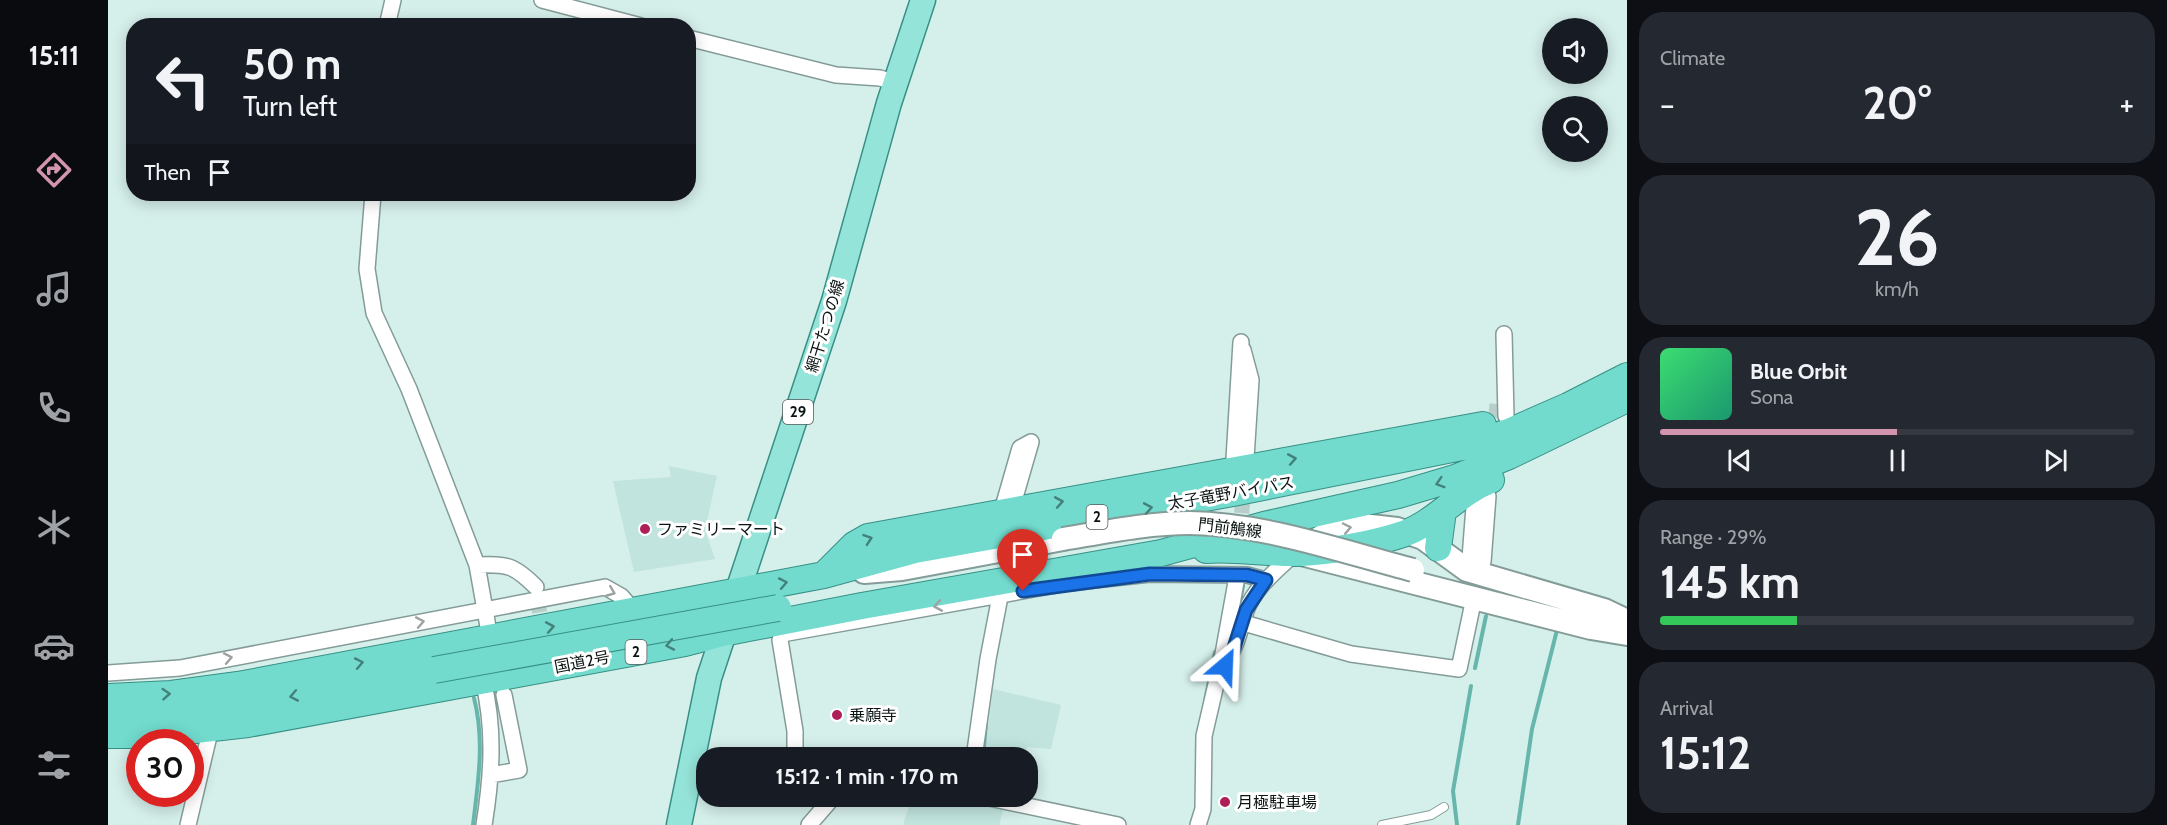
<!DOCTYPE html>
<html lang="en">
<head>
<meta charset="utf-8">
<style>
	:root { --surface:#171b24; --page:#242831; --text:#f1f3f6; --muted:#9ea1a6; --line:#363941; --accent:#d394ae }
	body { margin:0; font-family:Cabin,"Noto Sans JP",sans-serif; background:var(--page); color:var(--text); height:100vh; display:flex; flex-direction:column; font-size:22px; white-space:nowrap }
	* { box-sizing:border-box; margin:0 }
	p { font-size:20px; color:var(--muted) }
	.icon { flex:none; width:33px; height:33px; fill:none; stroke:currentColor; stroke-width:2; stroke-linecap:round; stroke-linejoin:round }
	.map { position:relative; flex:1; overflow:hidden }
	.side { display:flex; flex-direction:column; gap:12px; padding:12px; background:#0d0f14; width:540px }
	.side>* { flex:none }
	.guide { position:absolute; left:18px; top:18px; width:570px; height:183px; border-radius:24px; box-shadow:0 3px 15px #0003; background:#171b24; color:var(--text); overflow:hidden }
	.controls { position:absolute; left:1434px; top:18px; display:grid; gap:12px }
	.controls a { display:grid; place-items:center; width:66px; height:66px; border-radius:50%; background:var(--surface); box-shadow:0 3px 15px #0003; font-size:30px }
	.speed { position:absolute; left:18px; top:729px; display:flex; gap:12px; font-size:30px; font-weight:700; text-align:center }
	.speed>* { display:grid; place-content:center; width:78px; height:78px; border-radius:50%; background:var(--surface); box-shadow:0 3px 15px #0003; line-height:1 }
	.speed .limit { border:9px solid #d22; background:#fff; color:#111 }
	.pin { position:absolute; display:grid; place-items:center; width:51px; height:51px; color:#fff; margin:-62px -26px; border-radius:50% 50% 50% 0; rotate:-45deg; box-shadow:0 0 6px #0007 }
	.pin .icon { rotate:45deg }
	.me { position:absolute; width:66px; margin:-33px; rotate:26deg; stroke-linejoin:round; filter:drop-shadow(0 0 4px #0008) }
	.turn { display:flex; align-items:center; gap:21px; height:126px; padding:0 18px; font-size:27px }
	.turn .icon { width:78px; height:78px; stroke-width:2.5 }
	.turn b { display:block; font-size:42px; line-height:51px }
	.then { display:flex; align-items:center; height:57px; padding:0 18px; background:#0003; gap:12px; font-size:22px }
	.big { font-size:45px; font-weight:800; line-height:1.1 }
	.side .tile { flex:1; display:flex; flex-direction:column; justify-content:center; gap:9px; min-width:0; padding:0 21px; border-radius:24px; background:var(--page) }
	.side .dial { align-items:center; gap:0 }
	.dial b { font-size:78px; line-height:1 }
	.song { display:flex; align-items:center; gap:18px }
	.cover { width:72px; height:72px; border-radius:9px; background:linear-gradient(135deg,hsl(140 70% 55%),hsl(160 70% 35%)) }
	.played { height:6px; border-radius:3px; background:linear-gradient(90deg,var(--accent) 50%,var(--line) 50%) }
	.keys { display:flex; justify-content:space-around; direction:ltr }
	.heat { display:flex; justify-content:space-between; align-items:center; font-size:33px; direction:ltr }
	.charge { height:9px; border-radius:4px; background:linear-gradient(90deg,#34c759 29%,var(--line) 0) }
	.trip { position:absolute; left:588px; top:747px; width:342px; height:60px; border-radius:24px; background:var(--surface); box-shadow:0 3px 15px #0003; font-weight:800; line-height:60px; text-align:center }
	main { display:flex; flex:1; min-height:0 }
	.dock { display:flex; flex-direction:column; width:108px; justify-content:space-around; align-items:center; background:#090b0e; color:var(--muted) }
	.dock .icon { width:42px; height:42px }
	.dock .on { color:var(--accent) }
	.dock b { font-size:27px; color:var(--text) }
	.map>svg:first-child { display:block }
	.built { fill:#c1e4de }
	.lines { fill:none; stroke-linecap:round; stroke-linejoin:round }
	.stream { stroke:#66b6ab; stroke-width:4 }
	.minor-tunnel { stroke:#b7ceca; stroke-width:15; stroke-dasharray:15 8; stroke-linecap:butt }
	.service-casing { stroke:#849c98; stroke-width:10 }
	.minor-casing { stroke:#849c98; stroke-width:18 }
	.secondary-casing { stroke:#849c98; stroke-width:26 }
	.primary-casing { stroke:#379085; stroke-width:27 }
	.trunk-casing { stroke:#379085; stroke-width:28 }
	.service { stroke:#fff; stroke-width:8 }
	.minor { stroke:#fff; stroke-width:15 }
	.secondary { stroke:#fff; stroke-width:22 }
	.primary { stroke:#95e4da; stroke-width:24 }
	.trunk { stroke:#72dbce; stroke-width:26 }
	.secondary-bridge-casing { stroke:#849c98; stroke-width:26; stroke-linecap:butt }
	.trunk-bridge-casing { stroke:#379085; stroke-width:28; stroke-linecap:butt }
	.secondary-bridge { stroke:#fff; stroke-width:22 }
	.trunk-bridge { stroke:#72dbce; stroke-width:26 }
	.oneway { stroke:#44817a }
	.oneway2 { stroke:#9da1a1 }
	.route-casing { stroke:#114b97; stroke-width:15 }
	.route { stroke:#1a73e8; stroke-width:10 }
	.poi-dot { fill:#ae1f57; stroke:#fff; stroke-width:2 }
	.labels { text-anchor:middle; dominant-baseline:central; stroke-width:6; stroke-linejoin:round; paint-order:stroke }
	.shield { fill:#fff; stroke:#545a5a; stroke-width:1.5 }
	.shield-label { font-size:15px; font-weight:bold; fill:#0b1413 }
	.street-label { font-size:16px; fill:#0b1413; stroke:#fff }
	.poi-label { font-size:16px; fill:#0b1413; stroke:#fff; text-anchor:start }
</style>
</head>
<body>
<main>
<nav class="dock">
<b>15:11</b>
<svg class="icon on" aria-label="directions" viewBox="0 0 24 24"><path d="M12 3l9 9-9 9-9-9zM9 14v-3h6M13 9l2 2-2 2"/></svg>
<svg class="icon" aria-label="music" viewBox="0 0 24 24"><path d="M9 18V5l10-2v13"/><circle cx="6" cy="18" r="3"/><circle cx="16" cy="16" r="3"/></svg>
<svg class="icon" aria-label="phone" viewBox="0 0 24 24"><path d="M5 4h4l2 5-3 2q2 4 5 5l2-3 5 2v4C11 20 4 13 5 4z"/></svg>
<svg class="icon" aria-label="climate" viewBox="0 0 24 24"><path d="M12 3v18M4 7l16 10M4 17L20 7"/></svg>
<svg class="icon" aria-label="car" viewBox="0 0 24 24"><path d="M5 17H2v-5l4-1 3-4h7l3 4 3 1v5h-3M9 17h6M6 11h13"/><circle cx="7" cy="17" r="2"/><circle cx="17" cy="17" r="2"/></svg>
<svg class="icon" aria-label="filters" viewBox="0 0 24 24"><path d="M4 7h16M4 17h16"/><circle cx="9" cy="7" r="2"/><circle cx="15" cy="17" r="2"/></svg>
</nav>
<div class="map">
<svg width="1519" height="825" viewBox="0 0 1519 825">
	<rect width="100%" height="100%" fill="#d5efea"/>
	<!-- built -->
	<path class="built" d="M 561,466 L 609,476 L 599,521 L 599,536 L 607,559 L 526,572 L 505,481 L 563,477 Z
		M 885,689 L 953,705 L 943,749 L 919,747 L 917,757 L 876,757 Z
		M 804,797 L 814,797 L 896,807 L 891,825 L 795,825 Z"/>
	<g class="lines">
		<!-- stream -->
		<path class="stream" d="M 1133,597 L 1135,586
			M 1367,668 L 1378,616
			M 1097,701 L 1107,652
			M 875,758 L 878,723
			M 833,796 L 868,800
			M 365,825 C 370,783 377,740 366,698
			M 1349,825 L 1345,791 L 1363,686
			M 1410,825 L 1424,729 L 1449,630"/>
		<!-- minor-tunnel -->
		<path class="minor-tunnel" d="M 1385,441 L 1389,404
			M 1128,582 L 1136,485
			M 428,635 L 432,615 L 428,588"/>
		<defs>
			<path id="service" d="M 1274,825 L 1323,815 L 1336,807"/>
			<path id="minor" d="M 434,0 L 533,26
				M 279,26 L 285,0
				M 580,38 L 728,75 L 772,78 L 788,83
				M 265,194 L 259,269 L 266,313 L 301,389 L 369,565 L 382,638
				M 1396,334 L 1398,416
				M 1135,350 L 1143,380 L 1138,458
				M 1125,476 L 1133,342
				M 895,507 L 912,448 L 923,442 L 903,511 L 904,517
				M 1375,562 L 1380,496
				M 369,565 C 400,564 406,565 428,587
				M 1361,571 L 1366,507 L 1379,503
				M 1136,623 L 1243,654 L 1351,669 L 1366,598
				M 1117,665 C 1128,648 1132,630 1138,611 C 1146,588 1170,569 1187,553
				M 0,673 L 72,668 L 497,587 L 513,596 L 526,611
				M 375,680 C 387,729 384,775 376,825
				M 694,758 L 687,754 L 687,731 L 672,640 L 674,634 L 959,583 L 1042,574 L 1139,575 L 1158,580
				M 866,758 L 880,659 L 894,586
				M 382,775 L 411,770 L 396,695
				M 872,796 L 1010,825
				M 80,825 L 101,736
				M 701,825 L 726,796
				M 1090,825 L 1095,809 L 1096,736 L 1115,654 L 1128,582"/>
			<path id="secondary" d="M 1193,549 L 1221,532 L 1254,525 L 1289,529 L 1315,538 L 1359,570 L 1496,610 L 1519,621
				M 1197,555 L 1483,628 L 1519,634
				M 756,572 L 794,569 L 955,539"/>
			<path id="primary" d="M 571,825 L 601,678 L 726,301 L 781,103 L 815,0"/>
			<path id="trunk" d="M 1330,548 L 1335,511
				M 1098,550 C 1127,548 1156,553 1185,553 C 1218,553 1266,544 1298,533 C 1329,521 1350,493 1383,480
				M 718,573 L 746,545 L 760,537 L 1375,425
				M 0,697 L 63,694 L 130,685 L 716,575 L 807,550 L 1125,493 L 1359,446 L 1403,431 L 1460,406 L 1519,376
				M 0,717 C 110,716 218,690 326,670
				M 0,735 L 43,735 L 140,724 L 577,643 L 615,633 L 754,606 L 1053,553 L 1156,525 L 1290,495 L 1347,478 L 1401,456 L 1519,399"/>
		</defs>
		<!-- service casing -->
		<use href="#service" class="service-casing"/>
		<!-- minor casing -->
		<use href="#minor" class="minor-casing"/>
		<!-- secondary casing -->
		<use href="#secondary" class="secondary-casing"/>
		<!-- primary casing -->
		<use href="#primary" class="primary-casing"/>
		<!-- trunk casing -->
		<use href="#trunk" class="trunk-casing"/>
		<!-- service -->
		<use href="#service" class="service"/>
		<!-- minor -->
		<use href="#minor" class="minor"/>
		<!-- secondary -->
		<use href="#secondary" class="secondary"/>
		<!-- primary -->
		<use href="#primary" class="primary"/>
		<!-- trunk -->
		<use href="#trunk" class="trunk"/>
		<defs>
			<path id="secondary-bridge" d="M 955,539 C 997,532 1040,523 1082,523 C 1157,524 1232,551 1305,570"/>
			<path id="trunk-bridge" d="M 326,670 L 670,608"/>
		</defs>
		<!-- secondary-bridge casing -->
		<use href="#secondary-bridge" class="secondary-bridge-casing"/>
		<!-- trunk-bridge casing -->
		<use href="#trunk-bridge" class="trunk-bridge-casing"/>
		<!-- secondary-bridge -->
		<use href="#secondary-bridge" class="secondary-bridge"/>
		<!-- trunk-bridge -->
		<use href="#trunk-bridge" class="trunk-bridge"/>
	</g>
	<!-- one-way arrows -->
	<defs><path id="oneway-chevron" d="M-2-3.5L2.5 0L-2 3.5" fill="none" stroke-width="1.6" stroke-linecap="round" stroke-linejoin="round" transform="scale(1.5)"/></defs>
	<g class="oneway">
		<use href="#oneway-chevron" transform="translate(1184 459) rotate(-10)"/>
		<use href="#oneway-chevron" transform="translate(1332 483) rotate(163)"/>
		<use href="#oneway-chevron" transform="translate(951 502) rotate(-10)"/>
		<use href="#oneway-chevron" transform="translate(1040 508) rotate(-10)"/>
		<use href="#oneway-chevron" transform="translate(760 539) rotate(-19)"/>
		<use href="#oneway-chevron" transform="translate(675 583) rotate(-11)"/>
		<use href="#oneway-chevron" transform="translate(442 627) rotate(-10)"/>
		<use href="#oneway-chevron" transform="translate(562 645) rotate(169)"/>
		<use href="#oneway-chevron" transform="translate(251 663) rotate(-11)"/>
		<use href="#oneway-chevron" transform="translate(58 694) rotate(-4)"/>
		<use href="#oneway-chevron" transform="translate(186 696) rotate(169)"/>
	</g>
	<g class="oneway2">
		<use href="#oneway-chevron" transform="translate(1239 528) rotate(-12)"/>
		<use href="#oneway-chevron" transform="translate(503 592) rotate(22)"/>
		<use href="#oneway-chevron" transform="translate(830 606) rotate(170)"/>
		<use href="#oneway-chevron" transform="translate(312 622) rotate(-11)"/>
		<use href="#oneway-chevron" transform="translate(120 658) rotate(-11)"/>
	</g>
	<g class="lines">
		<defs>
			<path id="route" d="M 915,591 L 1042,574 L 1139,575 L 1158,580 L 1138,610 L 1124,654 L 1117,666"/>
		</defs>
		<!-- route casing -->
		<use href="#route" class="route-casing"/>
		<!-- route -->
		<use href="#route" class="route"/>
	</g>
	<!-- markers -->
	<g class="poi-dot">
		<circle cx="537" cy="529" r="6"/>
		<circle cx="729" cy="715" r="6"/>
		<circle cx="1117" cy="802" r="6"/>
	</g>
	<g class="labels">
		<!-- shield labels -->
		<g class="shield">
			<rect x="675" y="400" width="30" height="24" rx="4.5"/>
			<rect x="978.5" y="505" width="21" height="24" rx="4.5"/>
			<rect x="517.5" y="640" width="21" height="24" rx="4.5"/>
		</g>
		<g class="shield-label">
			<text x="690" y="412">29</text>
			<text x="989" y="517">2</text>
			<text x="528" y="652">2</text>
		</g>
		<!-- street labels -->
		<g class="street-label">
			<text transform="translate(717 326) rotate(-73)">網干たつの線</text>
			<text transform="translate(1123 493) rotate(-10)">太子竜野バイパス</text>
			<text transform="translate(1122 528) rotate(7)">門前鵤線</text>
			<text transform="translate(474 662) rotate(-11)">国道2号</text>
		</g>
		<!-- poi labels -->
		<g class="poi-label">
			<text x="549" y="529">ファミリーマート</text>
			<text x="741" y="715">乗願寺</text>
			<text x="1129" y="802">月極駐車場</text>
		</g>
	</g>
</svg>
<div class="controls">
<a><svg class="icon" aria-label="sound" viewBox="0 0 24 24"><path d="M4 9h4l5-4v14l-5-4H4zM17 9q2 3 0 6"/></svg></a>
<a><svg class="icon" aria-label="search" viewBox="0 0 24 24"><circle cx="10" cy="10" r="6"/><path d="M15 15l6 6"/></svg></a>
</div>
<div class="speed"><div class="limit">30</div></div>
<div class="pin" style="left:915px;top:591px;background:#d93025"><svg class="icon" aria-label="arrive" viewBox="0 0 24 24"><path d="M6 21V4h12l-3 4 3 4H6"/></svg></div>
<svg class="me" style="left:1117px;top:666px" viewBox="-20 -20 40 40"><path d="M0-17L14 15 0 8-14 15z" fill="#1a73e8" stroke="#fff" stroke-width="4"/></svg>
<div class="trip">15:12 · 1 min · 170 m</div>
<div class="guide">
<div class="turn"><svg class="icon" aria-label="left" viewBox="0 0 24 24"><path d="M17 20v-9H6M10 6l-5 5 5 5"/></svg><div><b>50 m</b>Turn left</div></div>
<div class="then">Then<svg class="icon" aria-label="arrive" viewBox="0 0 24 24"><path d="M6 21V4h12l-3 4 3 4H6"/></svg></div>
</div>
</div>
<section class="side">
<div class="tile"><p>Climate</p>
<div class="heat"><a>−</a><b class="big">20°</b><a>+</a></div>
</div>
<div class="tile dial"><b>26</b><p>km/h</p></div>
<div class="tile">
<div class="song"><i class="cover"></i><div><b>Blue Orbit</b><p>Sona</p></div></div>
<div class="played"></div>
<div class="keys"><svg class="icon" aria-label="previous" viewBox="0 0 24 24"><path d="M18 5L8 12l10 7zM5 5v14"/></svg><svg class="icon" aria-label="pause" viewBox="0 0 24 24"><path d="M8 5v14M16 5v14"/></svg><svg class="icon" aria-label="next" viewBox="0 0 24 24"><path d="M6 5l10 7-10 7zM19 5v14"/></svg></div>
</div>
<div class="tile"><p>Range · 29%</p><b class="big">145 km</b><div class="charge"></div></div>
<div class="tile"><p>Arrival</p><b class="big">15:12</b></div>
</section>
</main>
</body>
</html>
